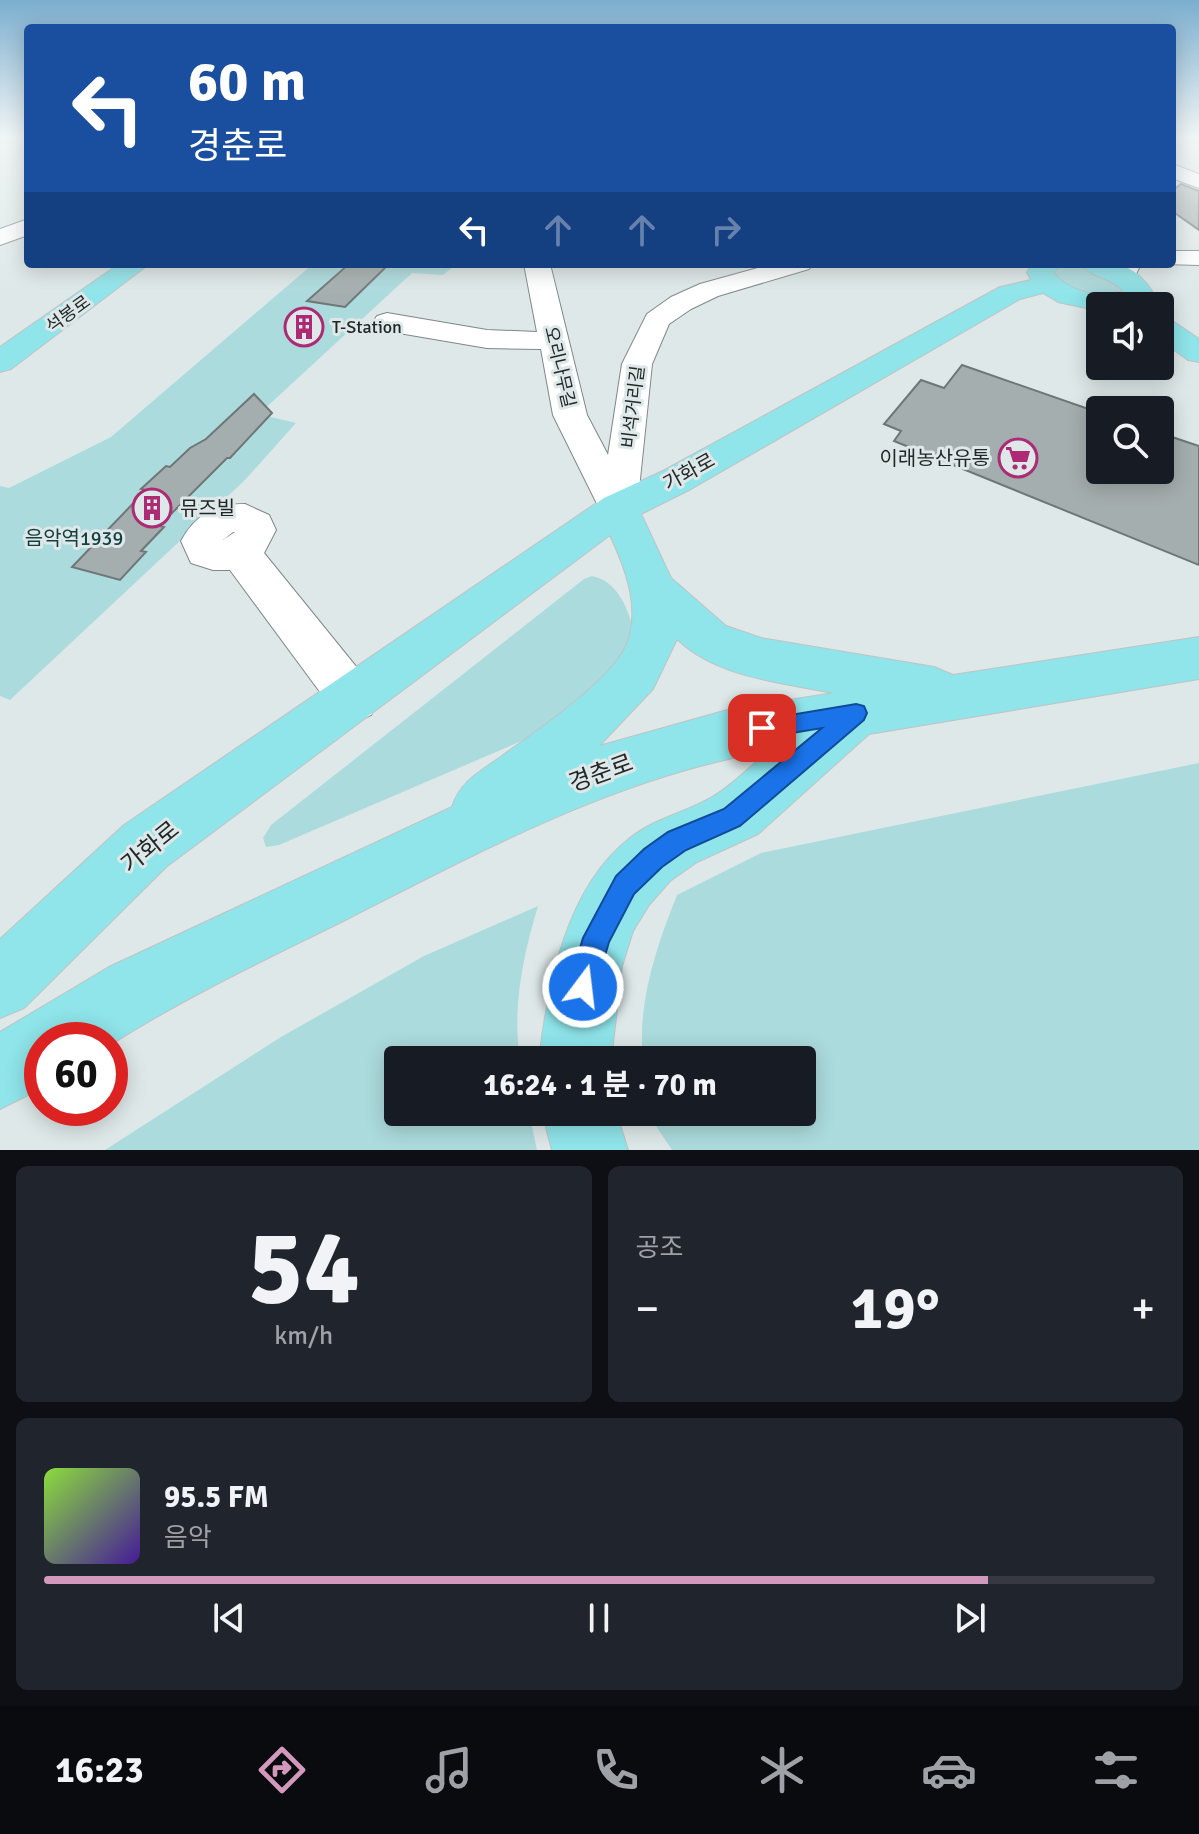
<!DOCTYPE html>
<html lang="ko">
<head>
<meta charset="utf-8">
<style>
	:root { --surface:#171b24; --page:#20242c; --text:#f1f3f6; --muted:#9ea1a6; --line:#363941; --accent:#d299bc }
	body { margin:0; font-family:Signika,"Noto Sans KR",sans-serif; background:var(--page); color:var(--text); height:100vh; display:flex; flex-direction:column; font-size:30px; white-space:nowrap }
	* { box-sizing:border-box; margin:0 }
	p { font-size:26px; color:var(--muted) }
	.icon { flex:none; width:44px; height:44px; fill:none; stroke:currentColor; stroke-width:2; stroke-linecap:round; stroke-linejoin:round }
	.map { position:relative; height:1150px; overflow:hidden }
	.details { display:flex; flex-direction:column; gap:16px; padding:16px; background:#0d0f14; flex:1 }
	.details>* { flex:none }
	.hud { position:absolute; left:24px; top:24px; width:1152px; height:244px; border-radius:8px; box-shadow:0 4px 20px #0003; background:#1a4fa0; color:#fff; overflow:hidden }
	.buttons { position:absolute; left:1086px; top:292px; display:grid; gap:16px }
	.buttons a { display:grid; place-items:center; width:88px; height:88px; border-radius:8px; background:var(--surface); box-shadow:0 4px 20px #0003; font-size:40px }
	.speed { position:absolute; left:24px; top:1022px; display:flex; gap:16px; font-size:40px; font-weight:700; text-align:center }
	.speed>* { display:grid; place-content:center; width:104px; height:104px; border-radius:50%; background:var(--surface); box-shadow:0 4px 20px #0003; line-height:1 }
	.speed .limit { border:12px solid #d22; background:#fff; color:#111 }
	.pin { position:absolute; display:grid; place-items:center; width:68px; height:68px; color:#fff; margin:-34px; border-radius:16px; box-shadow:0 4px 12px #0006 }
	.me { position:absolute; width:88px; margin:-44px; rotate:15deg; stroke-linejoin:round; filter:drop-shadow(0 0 6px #0008) }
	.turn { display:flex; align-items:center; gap:28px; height:168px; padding:0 32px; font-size:36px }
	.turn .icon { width:104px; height:104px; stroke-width:2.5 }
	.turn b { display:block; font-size:56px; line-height:68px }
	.lanes { display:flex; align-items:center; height:76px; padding:0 32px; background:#0003; justify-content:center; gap:40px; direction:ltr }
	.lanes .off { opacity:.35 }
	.big { font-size:60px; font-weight:700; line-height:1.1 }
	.details .widget { flex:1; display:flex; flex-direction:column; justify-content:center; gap:12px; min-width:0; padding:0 28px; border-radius:12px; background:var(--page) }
	.details .dial { align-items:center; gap:0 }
	.dial b { font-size:104px; line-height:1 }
	.song { display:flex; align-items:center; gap:24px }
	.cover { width:96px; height:96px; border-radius:12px; background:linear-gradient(135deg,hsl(90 70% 55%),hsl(260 70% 35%)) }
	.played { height:8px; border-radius:4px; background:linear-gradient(90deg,var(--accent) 85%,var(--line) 85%) }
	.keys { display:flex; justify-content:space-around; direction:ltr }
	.heat { display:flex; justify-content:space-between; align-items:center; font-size:44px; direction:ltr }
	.details .tiles { flex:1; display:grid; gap:16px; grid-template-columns:1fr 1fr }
	.widget:last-child { grid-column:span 2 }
	.trip { position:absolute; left:384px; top:1046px; width:432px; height:80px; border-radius:8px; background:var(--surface); box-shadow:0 4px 20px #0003; font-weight:700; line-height:80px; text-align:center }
	.tab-bar { display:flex; height:128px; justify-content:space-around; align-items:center; background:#090b0e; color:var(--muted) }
	.tab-bar .icon { width:56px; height:56px }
	.tab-bar .active { color:var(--accent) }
	.tab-bar b { font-size:36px; color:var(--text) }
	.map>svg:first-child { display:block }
	.green { fill:#acdbdd }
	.building { fill:#a5aeae; stroke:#6e7677; stroke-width:2 }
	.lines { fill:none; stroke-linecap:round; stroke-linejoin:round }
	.minor-casing { stroke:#7f8888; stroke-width:2 }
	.major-casing { stroke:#c1c3c3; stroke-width:2 }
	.minor { fill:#fff; fill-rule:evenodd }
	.major { fill:#8fe5ea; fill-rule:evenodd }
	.route { fill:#1a73e8; stroke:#114b97; stroke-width:2 }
	.labels { text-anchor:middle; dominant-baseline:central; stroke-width:6; stroke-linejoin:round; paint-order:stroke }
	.far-street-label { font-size:18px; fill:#232727; stroke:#dee8e8 }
	.far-poi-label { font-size:18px; fill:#232727; stroke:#dee8e8; text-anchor:start }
	.poi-label { font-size:20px; fill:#232727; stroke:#dee8e8; text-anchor:end }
	.street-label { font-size:20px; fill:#232727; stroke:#dee8e8 }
	.park-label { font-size:20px; fill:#133f41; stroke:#dee8e8 }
	.near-street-label { font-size:24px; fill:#232727; stroke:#dee8e8 }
</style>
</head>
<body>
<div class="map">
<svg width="1199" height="1150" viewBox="0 0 1199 1150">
	<rect width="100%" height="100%" fill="#dee8e8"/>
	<!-- green -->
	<path class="green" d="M 313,264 L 457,264 L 443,275 L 412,273 L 259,414 L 296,423 L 245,480 L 10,700 L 0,696 L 0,486 L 9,488 L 111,437 Z
		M 1067,266 L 1087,267 L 1121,287 L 1119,291 C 1095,302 1072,289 1053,275 L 1059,267 Z
		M 592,576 C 623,581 636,627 636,654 L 545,731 L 279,845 L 266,847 L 263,838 L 271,825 L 584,579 Z
		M 1199,763 L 1199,1150 L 672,1150 L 656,1126 L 654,1112 L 802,1112 L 802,1060 L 643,1060 C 637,1003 656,948 677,895 L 761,853 Z
		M 538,906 C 523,956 512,1007 520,1060 L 398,1060 L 398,1112 L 529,1112 L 537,1150 L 105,1150 L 281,1037 L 424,956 Z"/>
	<!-- building -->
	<path class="building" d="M 1181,184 L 1199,191 L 1199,230 L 1172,211 L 1172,191 Z
		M 349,264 L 389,264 L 345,307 L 307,301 Z
		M 962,365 L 1100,413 L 1100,470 L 1160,470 L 1160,433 L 1199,446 L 1199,565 L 894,441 L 901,431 L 884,424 L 921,380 L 944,388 Z
		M 254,394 L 272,413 L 230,458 L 227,458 L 159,526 L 164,527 L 141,551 L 146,552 L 120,580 L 72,567 L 146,490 L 141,489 L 166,466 L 170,467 L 190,448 L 206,439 Z"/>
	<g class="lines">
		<defs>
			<path id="minor" d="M 1172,164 L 1199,174 L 1199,188 L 1172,178 Z
				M 28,219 L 28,235 L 0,245 L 0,229 Z
				M 1172,251 L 1199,251 L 1199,265 L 1163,264 L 1172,264 Z
				M 524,264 L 550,264 L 587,415 L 608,455 L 622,364 L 647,314 L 671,297 L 700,284 L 772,264 L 813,264 L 809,269 L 718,296 L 691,309 L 669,324 L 652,364 L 637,508 L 632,518 L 618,521 L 604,518 L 553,415 L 541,349 L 487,348 L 387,331 L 377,328 L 373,322 L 377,316 L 387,313 L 487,330 L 537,332 Z
				M 1115,264 L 1141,264 L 1133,280 L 1115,280 L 1111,275 Z
				M 245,504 L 269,515 L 276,530 L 264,553 L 371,685 L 378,700 L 371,715 L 354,722 L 337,715 L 230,570 L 213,570 L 191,563 L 181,541 C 195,515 215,504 245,504 ZM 233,532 L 235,532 L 223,540 Z"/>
			<path id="major" d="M 119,264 L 149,264 L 11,369 L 0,372 L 0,347 Z
				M 1033,264 L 1060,264 L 1054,273 C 1069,292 1100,299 1123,291 C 1111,277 1091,278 1081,264 C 1115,264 1131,260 1152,291 C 1140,311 1121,306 1100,306 L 1100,311 L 1058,302 L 1043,293 L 1020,299 L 691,489 L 641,514 L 671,578 L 726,626 L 761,638 L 934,667 L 953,675 L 1199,637 L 1199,679 L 869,734 L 758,834 L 697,862 L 670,881 L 649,905 L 633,931 L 622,966 L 611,1060 L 539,1060 C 548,984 566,888 630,838 C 655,818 685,813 712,797 C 733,785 750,766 769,751 C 619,776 481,851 347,919 C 267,959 185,997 110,1045 L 110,1040 L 42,1040 L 42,1088 L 0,1109 L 0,1032 L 109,967 L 452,807 C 460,781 481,771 502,756 C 534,733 616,678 628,641 C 640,606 625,567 610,535 L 166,867 L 24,1008 L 0,1018 L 0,939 L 124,825 L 604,498 L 663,471 L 1000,287 L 1031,280 L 1027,272 ZM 677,639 C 716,677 782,683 834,693 L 731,709 L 599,746 L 653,689 Z
				M 1160,317 L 1171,320 L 1199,339 L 1199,362 L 1188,360 L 1160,340 Z
				M 542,1112 L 616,1112 L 628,1150 L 552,1150 Z"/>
		</defs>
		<!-- minor casing -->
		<use href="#minor" class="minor-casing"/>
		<!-- major casing -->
		<use href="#major" class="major-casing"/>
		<!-- minor -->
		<use href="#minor" class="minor"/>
		<!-- major -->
		<use href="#major" class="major"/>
	</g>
	<!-- sky -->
	<linearGradient id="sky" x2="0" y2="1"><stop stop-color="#7baecf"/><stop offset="0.46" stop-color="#f0f5f5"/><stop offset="1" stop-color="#f0f5f5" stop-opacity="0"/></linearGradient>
	<rect width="1199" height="296" fill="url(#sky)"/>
	<!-- route -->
	<path class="route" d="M 856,704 L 864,706 L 867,713 L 864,720 L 740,826 L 686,850 L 662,867 L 634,894 L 609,942 L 593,997 L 583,1001 L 573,997 L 569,987 L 583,938 L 616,876 L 644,849 L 668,832 L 724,809 L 822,728 L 762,738 L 755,735 L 751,728 L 755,721 Z"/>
	<!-- icons -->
	<defs>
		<symbol id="building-ring" viewBox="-11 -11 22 22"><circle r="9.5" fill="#dee8e8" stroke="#ad2a75" stroke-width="1.5"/><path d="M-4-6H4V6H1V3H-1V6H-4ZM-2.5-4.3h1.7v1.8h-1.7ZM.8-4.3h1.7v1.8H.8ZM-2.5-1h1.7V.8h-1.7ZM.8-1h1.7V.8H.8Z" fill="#ad2a75"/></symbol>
		<symbol id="supermarket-ring" viewBox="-11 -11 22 22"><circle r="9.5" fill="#dee8e8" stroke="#ad2a75" stroke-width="1.5"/><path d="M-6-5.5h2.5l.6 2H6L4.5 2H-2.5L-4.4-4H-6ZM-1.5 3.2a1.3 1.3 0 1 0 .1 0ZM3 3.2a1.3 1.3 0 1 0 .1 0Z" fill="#ad2a75"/></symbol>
	</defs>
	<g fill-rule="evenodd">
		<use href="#building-ring" x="282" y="305" width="44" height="44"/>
		<use href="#supermarket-ring" x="996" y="436" width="44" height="44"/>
		<use href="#building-ring" x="130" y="486" width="44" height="44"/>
	</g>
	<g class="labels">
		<!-- far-street labels -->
		<g class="far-street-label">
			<text transform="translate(68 314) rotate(-36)">석봉로</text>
			<text transform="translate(560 367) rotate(77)">오리나무길</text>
			<text transform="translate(633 407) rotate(-83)">비석거리길</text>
		</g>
		<!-- far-poi labels -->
		<g class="far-poi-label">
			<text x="332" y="327">T-Station</text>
		</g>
		<!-- poi labels -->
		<g class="poi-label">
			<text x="990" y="458">이래농산유통</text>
			<text x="180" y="508" text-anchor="start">뮤즈빌</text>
		</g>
		<!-- street labels -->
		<g class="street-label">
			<text transform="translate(689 472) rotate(-29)">가화로</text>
		</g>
		<!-- park labels -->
		<g class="park-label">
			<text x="74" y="538">음악역1939</text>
		</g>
		<!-- near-street labels -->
		<g class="near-street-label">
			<text transform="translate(601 773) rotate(-20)">경춘로</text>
			<text transform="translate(150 847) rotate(-39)">가화로</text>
		</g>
	</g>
</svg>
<div class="buttons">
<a><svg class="icon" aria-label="sound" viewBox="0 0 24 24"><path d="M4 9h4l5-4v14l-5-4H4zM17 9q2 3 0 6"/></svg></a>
<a><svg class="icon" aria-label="search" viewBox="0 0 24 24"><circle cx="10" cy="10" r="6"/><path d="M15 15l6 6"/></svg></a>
</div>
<div class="speed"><div class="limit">60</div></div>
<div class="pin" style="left:762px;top:728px;background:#d93025"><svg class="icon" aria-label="arrive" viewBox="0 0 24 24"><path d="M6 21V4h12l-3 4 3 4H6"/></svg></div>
<svg class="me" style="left:583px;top:987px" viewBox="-20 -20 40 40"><circle r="17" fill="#1a73e8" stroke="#fff" stroke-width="3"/><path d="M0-11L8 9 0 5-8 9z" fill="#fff"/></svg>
<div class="trip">16:24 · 1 분 · 70 m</div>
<div class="hud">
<div class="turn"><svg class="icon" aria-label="left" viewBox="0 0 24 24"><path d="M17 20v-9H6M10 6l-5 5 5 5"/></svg><div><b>60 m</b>경춘로</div></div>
<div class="lanes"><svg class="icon" aria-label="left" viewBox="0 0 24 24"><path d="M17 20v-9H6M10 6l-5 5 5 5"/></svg><svg class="icon off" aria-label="ahead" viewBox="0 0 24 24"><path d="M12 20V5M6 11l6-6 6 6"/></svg><svg class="icon off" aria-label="ahead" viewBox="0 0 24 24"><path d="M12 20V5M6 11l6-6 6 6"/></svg><svg class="icon off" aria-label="right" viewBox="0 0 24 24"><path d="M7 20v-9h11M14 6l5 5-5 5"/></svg></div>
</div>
</div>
<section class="details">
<div class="tiles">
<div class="widget dial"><b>54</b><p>km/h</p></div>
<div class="widget"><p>공조</p>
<div class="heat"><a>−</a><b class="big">19°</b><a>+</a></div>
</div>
<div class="widget">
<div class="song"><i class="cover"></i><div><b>95.5 FM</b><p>음악</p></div></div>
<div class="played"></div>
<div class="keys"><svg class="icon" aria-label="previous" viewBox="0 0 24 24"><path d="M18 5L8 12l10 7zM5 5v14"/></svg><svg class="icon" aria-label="pause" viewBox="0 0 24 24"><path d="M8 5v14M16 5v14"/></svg><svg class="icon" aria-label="next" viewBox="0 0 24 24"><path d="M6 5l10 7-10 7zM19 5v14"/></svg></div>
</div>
</div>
</section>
<nav class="tab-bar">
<b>16:23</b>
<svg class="icon active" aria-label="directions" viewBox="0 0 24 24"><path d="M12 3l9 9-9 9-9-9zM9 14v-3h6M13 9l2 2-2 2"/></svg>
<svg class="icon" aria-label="music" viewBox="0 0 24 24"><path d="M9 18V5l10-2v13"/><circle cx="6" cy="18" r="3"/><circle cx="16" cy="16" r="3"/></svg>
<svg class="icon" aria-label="phone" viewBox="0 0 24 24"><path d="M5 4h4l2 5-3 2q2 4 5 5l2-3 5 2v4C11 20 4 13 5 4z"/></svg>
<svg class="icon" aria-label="climate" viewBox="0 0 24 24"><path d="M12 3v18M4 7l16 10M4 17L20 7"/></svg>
<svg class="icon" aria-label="car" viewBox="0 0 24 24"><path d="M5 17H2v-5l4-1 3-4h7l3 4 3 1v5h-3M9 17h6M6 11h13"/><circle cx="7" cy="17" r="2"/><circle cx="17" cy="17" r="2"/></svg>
<svg class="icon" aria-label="filters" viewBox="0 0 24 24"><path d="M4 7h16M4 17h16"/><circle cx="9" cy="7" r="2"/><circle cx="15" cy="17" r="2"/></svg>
</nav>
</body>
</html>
